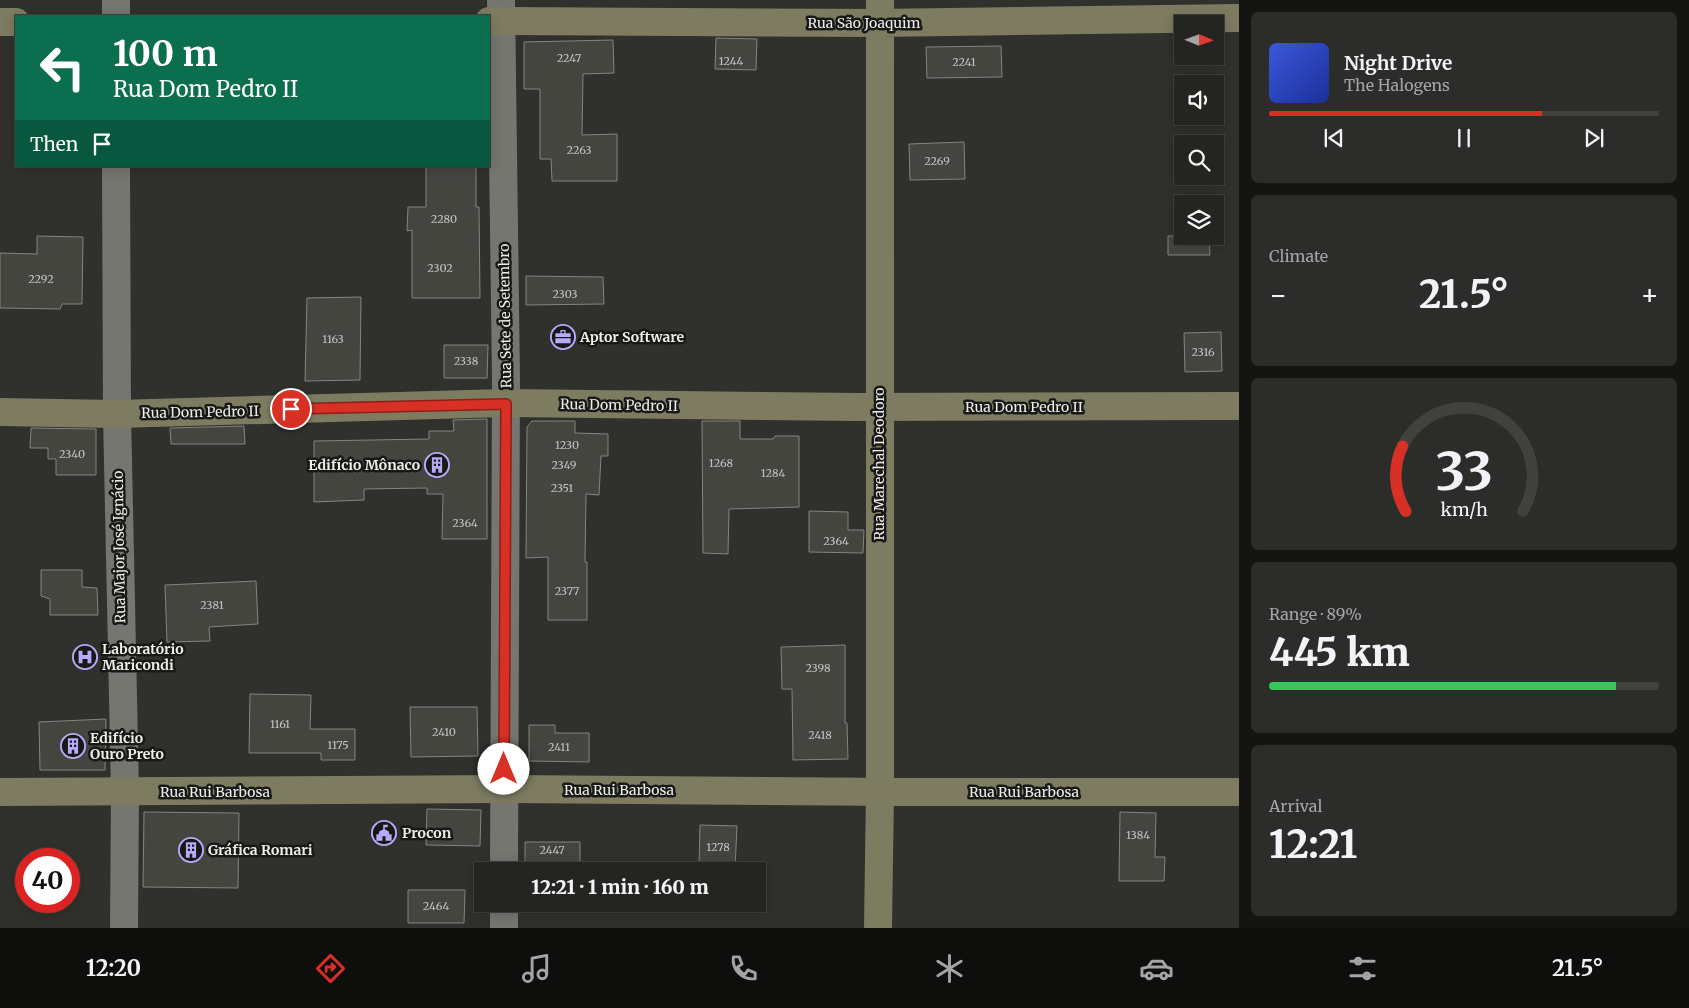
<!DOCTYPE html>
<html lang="en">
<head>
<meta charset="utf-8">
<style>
	:root { --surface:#242421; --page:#2c2c2a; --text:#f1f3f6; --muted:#a3a4a5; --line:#41413f; --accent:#d93025 }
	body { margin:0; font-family:Merriweather,serif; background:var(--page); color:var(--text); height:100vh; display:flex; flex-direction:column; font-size:19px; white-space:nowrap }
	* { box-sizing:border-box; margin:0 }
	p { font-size:16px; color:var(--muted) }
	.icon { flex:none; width:28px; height:28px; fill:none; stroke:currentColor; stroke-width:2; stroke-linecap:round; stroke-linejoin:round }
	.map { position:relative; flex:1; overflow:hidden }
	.side { display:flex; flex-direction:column; gap:12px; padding:12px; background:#141412; width:450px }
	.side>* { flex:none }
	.banner { position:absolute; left:15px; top:15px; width:475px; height:152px; border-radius:0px; box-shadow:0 2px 12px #0003,0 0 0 1px var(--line); background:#0b6e4f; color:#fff; overflow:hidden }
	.needle { width:32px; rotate:91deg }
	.buttons { position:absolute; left:1174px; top:15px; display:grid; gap:10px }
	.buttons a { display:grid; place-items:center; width:50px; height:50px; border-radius:0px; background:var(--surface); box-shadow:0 2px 12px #0003,0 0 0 1px var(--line); font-size:25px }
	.speed { position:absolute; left:15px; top:848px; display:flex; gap:10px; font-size:25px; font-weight:700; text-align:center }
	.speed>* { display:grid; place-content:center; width:65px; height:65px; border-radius:50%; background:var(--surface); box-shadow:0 2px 12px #0003,0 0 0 1px var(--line); line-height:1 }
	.speed .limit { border:8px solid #d22; background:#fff; color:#111 }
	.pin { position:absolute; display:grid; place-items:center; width:42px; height:42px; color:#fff; margin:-21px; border:2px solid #fff; border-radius:50%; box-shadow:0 1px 5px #0007 }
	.me { position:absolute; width:55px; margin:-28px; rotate:0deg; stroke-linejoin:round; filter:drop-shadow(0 0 4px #0008) }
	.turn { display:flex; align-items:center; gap:18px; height:105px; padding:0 15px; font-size:22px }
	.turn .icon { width:65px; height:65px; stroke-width:2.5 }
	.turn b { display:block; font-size:35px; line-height:42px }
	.then { display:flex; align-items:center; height:48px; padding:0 15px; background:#0003; gap:10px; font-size:19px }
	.big { font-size:38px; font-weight:800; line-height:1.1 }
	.side .card { flex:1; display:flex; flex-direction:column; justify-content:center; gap:8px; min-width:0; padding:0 18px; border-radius:8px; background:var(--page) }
	.side .dial { align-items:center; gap:0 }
	.dial svg { height:130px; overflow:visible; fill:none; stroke:var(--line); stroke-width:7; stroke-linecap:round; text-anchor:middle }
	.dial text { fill:var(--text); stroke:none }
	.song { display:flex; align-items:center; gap:15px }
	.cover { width:60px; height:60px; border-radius:8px; background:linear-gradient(135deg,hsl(230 70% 55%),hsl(230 70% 35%)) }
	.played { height:5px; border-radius:2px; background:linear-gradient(90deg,var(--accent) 70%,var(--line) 70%) }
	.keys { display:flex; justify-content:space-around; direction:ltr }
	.heat { display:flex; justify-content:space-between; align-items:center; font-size:28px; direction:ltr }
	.charge { height:8px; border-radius:4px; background:linear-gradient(90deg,#34c759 89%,var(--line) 0) }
	.trip { position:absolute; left:474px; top:862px; width:292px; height:50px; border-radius:0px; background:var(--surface); box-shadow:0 2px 12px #0003,0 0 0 1px var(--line); font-weight:800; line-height:50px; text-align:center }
	.menu { display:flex; height:80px; justify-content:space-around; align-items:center; background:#0e0e0d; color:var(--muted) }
	.menu .icon { width:35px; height:35px }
	.menu .on { color:var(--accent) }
	.menu b { font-size:22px; color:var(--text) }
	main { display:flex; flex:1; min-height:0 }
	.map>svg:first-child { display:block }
	.building { fill:#454540; stroke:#85857f }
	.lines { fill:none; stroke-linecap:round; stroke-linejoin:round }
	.tertiary { stroke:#767670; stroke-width:28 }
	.secondary { stroke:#7d7c61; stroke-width:28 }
	.route-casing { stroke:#8d1f18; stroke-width:12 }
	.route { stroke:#d93025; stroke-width:9 }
	.labels { text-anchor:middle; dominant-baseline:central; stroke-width:5; stroke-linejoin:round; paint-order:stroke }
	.number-label { font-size:11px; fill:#c2c2bf }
	.street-label { font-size:14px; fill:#ecece9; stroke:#181816 }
	.poi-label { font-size:14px; font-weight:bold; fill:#ecece9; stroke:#181816; text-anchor:start }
</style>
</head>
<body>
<main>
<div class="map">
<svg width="1239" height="928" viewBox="0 0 1239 928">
	<rect width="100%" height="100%" fill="#30302c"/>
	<!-- building -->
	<path class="building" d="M 716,38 L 757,39 L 756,70 L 715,69 Z
		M 613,40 L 614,73 L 583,74 L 582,135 L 617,134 L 617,181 L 552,181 L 551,159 L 540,159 L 540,89 L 524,89 L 524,42 Z
		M 1001,46 L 1002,77 L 927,78 L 926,47 Z
		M 964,142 L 965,179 L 910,180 L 909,144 Z
		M 426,166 L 476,166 L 476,207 L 479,207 L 480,298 L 412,298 L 412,230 L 407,231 L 408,207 L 426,207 Z
		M 37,236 L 83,237 L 82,304 L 62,304 L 60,309 L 0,308 L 0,253 L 37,254 Z
		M 1168,236 L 1209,236 L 1210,255 L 1168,255 Z
		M 526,276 L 603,277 L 604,304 L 526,305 Z
		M 361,297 L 360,380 L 305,381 L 307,298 Z
		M 1221,332 L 1222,371 L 1185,372 L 1184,333 Z
		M 444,345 L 488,345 L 487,378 L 444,378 Z
		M 487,419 L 487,539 L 442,539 L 443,494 L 427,494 L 427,488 L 364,489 L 364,500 L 314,502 L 314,441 L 429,439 L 429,431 L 454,431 L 453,420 Z
		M 532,421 L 575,421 L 575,433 L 608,434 L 608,456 L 601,456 L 599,495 L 586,494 L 585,562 L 587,562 L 587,620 L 548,620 L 548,557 L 526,558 L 527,427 Z
		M 702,421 L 740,421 L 740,439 L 773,439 L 775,436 L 799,436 L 799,507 L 729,509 L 728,554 L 703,553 Z
		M 244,426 L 245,444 L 171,444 L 170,428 Z
		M 31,428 L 96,429 L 96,475 L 56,475 L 56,459 L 48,459 L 48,448 L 30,448 Z
		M 809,511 L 848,512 L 848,530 L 864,530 L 863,553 L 809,552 Z
		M 41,570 L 82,570 L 82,587 L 97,588 L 98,615 L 50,615 L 50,599 L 41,596 Z
		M 256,581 L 258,624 L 209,627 L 210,641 L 167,642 L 165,585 Z
		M 845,645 L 845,723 L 847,723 L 848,759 L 793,760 L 792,689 L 782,689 L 781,647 Z
		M 250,694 L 311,695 L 310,729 L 355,729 L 355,760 L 321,760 L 321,753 L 249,753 Z
		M 410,707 L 477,707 L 478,756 L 411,757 Z
		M 106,719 L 105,770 L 40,770 L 39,722 Z
		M 529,725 L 555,725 L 555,733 L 589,733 L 589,762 L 529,761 Z
		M 427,809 L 481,810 L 480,846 L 426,845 Z
		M 144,812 L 239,813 L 238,888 L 143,887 Z
		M 1120,812 L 1156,813 L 1155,857 L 1165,857 L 1164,881 L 1119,881 Z
		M 700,825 L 737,826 L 735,869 L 699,867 Z
		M 525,842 L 580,842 L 580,871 L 525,871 Z
		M 408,890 L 465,890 L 464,923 L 408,923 Z"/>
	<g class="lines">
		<!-- tertiary -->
		<path class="tertiary" d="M 501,0 L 506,380 L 504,871
			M 116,16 L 116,0
			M 116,166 L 117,414 L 125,792 L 124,928
			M 504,928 L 504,904"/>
		<!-- secondary -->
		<path class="secondary" d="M 489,21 L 879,23 L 1239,18
			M 0,22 L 16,22
			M 0,412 L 117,414 L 506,403 L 860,407 L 1239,406
			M 0,792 L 504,789 L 903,792 L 1239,792
			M 878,928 L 880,792 L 880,0"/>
	</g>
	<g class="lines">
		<defs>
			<path id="route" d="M 291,409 L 506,404 L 504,769"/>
		</defs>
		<!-- route casing -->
		<use href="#route" class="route-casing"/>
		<!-- route -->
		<use href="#route" class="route"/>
	</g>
	<!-- icons -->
	<defs>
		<symbol id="office-ring" viewBox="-11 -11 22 22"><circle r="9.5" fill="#181816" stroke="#b7abf8" stroke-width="1.5"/><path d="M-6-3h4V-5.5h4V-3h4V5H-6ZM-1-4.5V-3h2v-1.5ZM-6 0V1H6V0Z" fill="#b7abf8"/></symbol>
		<symbol id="building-ring" viewBox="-11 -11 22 22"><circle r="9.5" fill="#181816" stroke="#b7abf8" stroke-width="1.5"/><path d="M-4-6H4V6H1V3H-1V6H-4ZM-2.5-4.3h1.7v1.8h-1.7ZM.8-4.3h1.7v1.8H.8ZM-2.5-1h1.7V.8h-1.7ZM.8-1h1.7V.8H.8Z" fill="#b7abf8"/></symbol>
		<symbol id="hospital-ring" viewBox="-11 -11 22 22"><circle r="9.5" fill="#181816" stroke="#b7abf8" stroke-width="1.5"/><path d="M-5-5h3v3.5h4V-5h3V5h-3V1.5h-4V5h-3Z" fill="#b7abf8"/></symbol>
		<symbol id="civic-ring" viewBox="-11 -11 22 22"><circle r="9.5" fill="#181816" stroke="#b7abf8" stroke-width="1.5"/><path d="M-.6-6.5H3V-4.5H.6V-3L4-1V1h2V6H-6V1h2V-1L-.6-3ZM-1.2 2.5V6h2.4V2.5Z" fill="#b7abf8"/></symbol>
	</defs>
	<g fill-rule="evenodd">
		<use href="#office-ring" x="549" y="323" width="28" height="28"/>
		<use href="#building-ring" x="423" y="451" width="28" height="28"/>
		<use href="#hospital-ring" x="71" y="643" width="28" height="28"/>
		<use href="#building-ring" x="59" y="732" width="28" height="28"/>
		<use href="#civic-ring" x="370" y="819" width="28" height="28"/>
		<use href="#building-ring" x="177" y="836" width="28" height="28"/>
	</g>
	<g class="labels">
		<!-- number labels -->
		<g class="number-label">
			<text x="569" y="58">2247</text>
			<text x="731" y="61">1244</text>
			<text x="964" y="62">2241</text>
			<text x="579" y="150">2263</text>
			<text x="937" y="161">2269</text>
			<text x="444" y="219">2280</text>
			<text x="440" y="268">2302</text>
			<text x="41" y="279">2292</text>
			<text x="565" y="294">2303</text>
			<text x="333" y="339">1163</text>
			<text x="1203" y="352">2316</text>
			<text x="466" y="361">2338</text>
			<text x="567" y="445">1230</text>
			<text x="72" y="454">2340</text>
			<text x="721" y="463">1268</text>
			<text x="564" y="465">2349</text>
			<text x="773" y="473">1284</text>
			<text x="562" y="488">2351</text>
			<text x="465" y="523">2364</text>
			<text x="836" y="541">2364</text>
			<text x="567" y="591">2377</text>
			<text x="212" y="605">2381</text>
			<text x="818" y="668">2398</text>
			<text x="280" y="724">1161</text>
			<text x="444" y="732">2410</text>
			<text x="820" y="735">2418</text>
			<text x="338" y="745">1175</text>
			<text x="559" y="747">2411</text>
			<text x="1138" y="835">1384</text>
			<text x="718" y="847">1278</text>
			<text x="552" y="850">2447</text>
			<text x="436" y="906">2464</text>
		</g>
		<!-- street labels -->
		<g class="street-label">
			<text x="864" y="23">Rua São Joaquim</text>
			<text transform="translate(505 316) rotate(-91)">Rua Sete de Setembro</text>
			<text transform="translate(619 405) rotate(1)">Rua Dom Pedro II</text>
			<text x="1024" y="407">Rua Dom Pedro II</text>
			<text transform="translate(200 412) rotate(-1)">Rua Dom Pedro II</text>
			<text transform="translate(879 464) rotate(-90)">Rua Marechal Deodoro</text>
			<text transform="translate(119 547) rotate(-91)">Rua Major José Ignácio</text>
			<text x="619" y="790">Rua Rui Barbosa</text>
			<text x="215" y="792">Rua Rui Barbosa</text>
			<text x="1024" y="792">Rua Rui Barbosa</text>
		</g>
		<!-- poi labels -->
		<g class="poi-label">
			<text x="580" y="337">Aptor Software</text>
			<text x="420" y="465" text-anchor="end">Edifício Mônaco</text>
			<text x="102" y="649">Laboratório<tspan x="102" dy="16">Maricondi</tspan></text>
			<text x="90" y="738">Edifício<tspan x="90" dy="16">Ouro Preto</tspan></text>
			<text x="402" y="833">Procon</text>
			<text x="208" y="850">Gráfica Romari</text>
		</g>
	</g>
</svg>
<div class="buttons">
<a><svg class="needle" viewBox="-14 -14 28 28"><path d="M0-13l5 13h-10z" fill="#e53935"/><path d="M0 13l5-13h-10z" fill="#a3a4a5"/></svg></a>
<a><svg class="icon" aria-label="sound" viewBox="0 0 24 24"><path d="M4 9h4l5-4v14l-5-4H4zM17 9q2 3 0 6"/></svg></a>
<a><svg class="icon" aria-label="search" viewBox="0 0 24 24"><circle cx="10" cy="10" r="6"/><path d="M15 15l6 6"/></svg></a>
<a><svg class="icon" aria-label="layers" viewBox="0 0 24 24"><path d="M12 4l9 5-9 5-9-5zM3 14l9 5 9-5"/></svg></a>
</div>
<div class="speed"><div class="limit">40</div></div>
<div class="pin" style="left:291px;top:409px;background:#d93025"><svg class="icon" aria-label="arrive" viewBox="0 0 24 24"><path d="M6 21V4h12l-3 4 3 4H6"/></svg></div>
<svg class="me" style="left:504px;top:769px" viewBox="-20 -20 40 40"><circle r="19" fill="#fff"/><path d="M0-13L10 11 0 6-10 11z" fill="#d93025"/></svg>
<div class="trip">12:21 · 1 min · 160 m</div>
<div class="banner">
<div class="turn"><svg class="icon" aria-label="left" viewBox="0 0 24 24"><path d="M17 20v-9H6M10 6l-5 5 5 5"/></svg><div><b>100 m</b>Rua Dom Pedro II</div></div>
<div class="then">Then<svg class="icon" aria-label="arrive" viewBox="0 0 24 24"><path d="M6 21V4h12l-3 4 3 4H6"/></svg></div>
</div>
</div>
<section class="side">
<div class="card">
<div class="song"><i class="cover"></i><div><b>Night Drive</b><p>The Halogens</p></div></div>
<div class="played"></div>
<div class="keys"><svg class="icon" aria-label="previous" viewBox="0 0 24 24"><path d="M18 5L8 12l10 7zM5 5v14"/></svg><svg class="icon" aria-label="pause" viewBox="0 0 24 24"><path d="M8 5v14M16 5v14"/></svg><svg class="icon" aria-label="next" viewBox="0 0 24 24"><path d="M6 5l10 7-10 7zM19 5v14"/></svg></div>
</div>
<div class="card"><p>Climate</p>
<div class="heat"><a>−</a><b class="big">21.5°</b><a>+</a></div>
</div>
<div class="card dial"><svg viewBox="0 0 100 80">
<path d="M14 69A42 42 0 1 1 86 69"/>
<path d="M14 69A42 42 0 0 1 12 29" stroke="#d93025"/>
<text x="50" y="56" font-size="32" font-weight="700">33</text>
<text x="50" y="72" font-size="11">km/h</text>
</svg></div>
<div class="card"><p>Range · 89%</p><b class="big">445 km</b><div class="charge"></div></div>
<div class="card"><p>Arrival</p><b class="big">12:21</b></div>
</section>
</main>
<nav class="menu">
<b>12:20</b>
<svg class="icon on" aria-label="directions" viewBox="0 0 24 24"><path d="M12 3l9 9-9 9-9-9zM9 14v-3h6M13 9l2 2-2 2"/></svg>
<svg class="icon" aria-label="music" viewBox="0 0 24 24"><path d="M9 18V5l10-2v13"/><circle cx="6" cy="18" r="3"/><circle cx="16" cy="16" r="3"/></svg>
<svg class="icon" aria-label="phone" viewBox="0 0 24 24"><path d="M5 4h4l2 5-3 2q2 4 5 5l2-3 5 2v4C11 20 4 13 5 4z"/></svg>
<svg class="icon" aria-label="climate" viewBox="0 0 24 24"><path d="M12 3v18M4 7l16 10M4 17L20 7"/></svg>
<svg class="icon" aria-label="car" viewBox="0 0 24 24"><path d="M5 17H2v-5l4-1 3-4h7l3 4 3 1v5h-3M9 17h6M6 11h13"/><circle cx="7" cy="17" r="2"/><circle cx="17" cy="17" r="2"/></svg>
<svg class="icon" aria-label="filters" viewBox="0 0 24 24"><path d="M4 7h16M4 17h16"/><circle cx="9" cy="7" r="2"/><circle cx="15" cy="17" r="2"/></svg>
<b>21.5°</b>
</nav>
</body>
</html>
